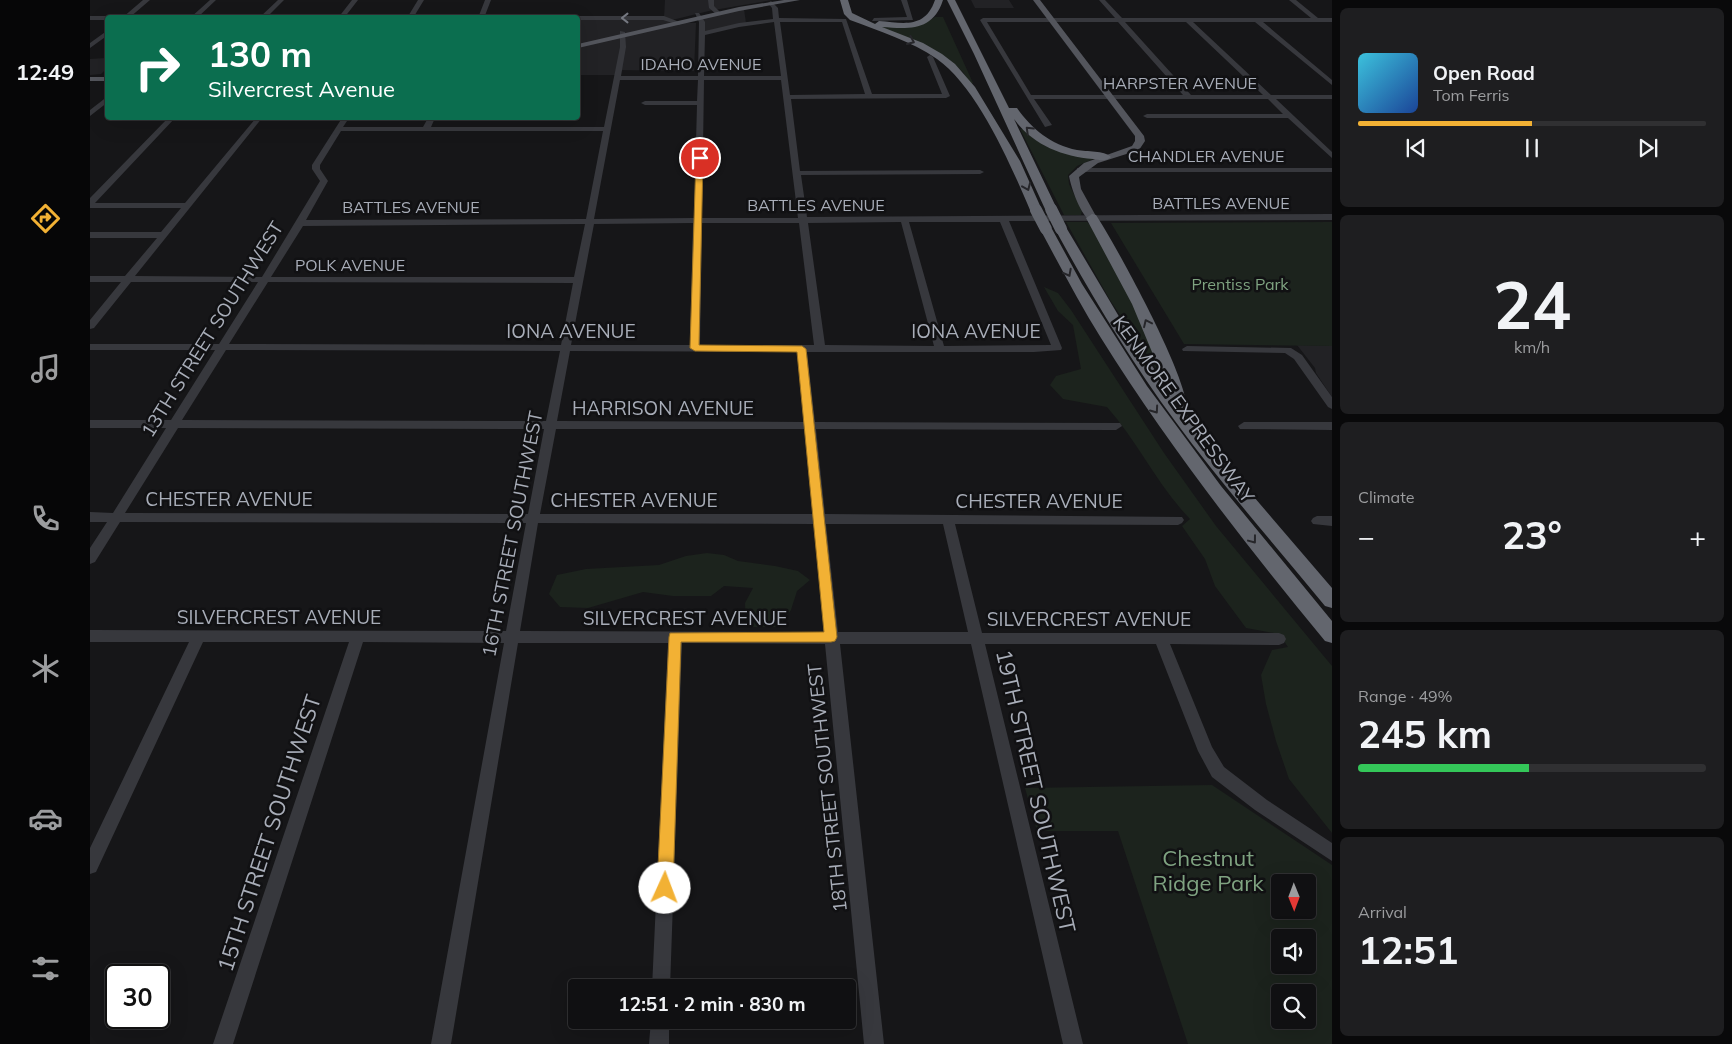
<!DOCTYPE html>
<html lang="en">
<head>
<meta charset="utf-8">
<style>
	:root { --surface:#101012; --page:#1e1e20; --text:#f1f3f6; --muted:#9c9d9f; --line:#303032; --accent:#f2b134 }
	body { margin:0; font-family:Mulish,sans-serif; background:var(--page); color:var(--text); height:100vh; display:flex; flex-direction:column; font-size:19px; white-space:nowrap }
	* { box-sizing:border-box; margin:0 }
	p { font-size:16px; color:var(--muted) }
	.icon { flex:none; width:28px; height:28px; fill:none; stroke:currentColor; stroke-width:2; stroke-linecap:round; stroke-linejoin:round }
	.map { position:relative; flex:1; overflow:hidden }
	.sheet { display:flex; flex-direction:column; gap:8px; padding:8px; background:#09090a; width:400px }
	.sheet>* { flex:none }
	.guide { position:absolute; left:15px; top:15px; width:475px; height:105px; border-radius:5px; box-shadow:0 5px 20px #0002,0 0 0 1px var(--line); background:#0b6e4f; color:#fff; overflow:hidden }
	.needle { width:32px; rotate:179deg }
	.buttons { position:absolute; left:1181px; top:874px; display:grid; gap:10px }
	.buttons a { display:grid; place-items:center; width:45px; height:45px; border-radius:5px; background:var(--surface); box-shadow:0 5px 20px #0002,0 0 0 1px var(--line); font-size:25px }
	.speed { position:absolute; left:15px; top:964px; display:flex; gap:10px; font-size:25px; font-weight:700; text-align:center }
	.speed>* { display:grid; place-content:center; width:65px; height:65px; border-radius:50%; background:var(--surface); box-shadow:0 5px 20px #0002,0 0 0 1px var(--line); line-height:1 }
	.speed .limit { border:2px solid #111; border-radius:8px; background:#fff; color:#111 }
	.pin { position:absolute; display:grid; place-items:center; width:42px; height:42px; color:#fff; margin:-21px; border:2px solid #fff; border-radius:50%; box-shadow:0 1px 5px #0007 }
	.me { position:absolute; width:55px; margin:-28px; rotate:2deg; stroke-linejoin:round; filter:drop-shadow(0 0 4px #0008) }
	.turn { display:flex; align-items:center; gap:18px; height:105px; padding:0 20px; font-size:22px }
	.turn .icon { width:65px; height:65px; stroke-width:2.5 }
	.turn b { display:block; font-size:35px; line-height:42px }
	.big { font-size:38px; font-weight:700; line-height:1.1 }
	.sheet .card { flex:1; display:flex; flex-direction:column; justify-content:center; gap:8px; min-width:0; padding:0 18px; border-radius:8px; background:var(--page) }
	.sheet .dial { align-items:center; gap:0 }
	.dial b { font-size:65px; line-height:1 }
	.song { display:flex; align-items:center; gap:15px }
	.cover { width:60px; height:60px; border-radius:8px; background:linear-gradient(135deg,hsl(190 70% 55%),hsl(220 70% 35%)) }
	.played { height:5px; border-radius:2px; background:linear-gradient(90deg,var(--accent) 50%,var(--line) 50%) }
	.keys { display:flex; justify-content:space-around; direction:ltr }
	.heat { display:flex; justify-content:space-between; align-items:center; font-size:28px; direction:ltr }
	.charge { height:8px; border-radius:4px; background:linear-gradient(90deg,#34c759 49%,var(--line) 0) }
	.trip { position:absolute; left:478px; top:979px; width:288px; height:50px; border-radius:5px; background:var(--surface); box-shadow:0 5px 20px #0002,0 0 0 1px var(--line); font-weight:700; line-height:50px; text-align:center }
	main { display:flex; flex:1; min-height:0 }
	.tabs { display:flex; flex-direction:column; width:90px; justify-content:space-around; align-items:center; background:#060607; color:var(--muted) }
	.tabs .icon { width:35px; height:35px }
	.tabs .on { color:var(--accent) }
	.tabs b { font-size:22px; color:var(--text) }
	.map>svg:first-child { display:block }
	.built { fill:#222225 }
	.green { fill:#1c231d; fill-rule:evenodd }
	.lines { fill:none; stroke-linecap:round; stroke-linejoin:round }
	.minor { fill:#37383d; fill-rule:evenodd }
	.major { fill:#53555c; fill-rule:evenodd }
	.highway { fill:#63666e; fill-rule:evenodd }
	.highway-bridge { stroke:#63666e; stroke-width:12 }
	.oneway { stroke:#757881 }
	.oneway2 { stroke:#26262a }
	.route { fill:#f2b134; stroke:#9d7322 }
	.labels { text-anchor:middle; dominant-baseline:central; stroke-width:5; stroke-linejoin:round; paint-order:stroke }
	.far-street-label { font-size:16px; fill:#a8adb8; stroke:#111113 }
	.far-park-label { font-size:16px; fill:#7fa381; stroke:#111113 }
	.street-label { font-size:19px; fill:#a8adb8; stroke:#111113 }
	.near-street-label { font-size:22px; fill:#a8adb8; stroke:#111113 }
	.near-park-label { font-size:22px; fill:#7fa381; stroke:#111113 }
</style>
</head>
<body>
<main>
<nav class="tabs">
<b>12:49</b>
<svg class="icon on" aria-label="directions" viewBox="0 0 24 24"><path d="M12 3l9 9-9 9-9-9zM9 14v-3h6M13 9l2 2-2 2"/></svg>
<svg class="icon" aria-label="music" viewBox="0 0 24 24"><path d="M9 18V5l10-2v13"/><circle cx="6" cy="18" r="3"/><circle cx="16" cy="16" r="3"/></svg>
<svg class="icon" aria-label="phone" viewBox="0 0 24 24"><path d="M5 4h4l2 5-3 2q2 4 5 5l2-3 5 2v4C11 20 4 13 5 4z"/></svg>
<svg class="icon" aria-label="climate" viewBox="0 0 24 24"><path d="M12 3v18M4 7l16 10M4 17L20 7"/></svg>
<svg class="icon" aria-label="car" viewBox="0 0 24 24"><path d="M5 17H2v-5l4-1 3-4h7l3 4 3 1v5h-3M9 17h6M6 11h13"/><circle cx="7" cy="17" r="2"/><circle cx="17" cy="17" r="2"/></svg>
<svg class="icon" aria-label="filters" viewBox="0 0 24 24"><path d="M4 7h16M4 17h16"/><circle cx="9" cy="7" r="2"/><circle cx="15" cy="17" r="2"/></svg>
</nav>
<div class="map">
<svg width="1242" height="1044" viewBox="0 0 1242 1044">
	<rect width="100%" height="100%" fill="#161618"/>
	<!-- built -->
	<path class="built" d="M 575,0 L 620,0 L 623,10 L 582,20 L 589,23 L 606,23 L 604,71 L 526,70 L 525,75 L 488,75 L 488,18 L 574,18 Z
		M 621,0 L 682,0 L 624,10 Z
		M 881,0 L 919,0 L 924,8 L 885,8 Z
		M 654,9 L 656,23 L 613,34 L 611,18 Z
		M 17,58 L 17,68 L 11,74 L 0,75 L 0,59 Z
		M 1207,345 L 1242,346 L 1242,397 L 1226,373 L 1225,368 Z"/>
	<!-- green -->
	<path class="green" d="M 845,17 L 853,17 L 883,83 L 880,84 L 873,72 L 858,59 L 777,22 C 798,26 827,30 845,17 Z
		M 930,129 L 934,129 C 953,151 979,154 1006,158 L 987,166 L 978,175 L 979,184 L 992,211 L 991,215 L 974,215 Z
		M 976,222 L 997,222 L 1002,227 L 1043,300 L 1079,388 L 1020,300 Z
		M 1242,222 L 1242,346 L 1094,344 L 1021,223 Z
		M 954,287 L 968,293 L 981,310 L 1074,453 L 1126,526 L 1242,666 L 1242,833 L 1199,779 L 1186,741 L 1176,704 L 1171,675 L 1182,650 L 1198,647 L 1189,634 L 1156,628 L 1125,586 L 1115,559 L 1092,526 L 1100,519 C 1067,485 1048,442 1017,407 L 973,399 L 960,385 L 966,376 L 991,369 L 983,325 L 968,311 Z
		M 617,553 L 634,555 L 648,561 L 685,566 L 708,571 L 720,580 L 707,591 L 701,610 L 689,627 L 656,627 L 655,603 L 663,588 L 634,586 L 621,596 L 583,596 L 553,592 L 498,608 L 470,607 L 459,594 L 467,575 L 496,569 L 569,565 L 596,556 Z
		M 1122,785 L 1242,865 L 1242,1044 L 1098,1044 L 1028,831 L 947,831 L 935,788 ZM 1190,882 L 1218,882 L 1218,910 L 1190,910 ZM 1190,938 L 1218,938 L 1218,965 L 1190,965 ZM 1190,992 L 1218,992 L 1218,1020 L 1190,1020 Z"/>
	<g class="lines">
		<!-- minor -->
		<path class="minor" d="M 53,0 L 60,0 L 39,18 L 32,18 Z
			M 120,0 L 126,0 L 107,18 L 100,18 Z
			M 188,0 L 194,0 L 176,18 L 169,18 Z
			M 262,0 L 268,0 L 254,18 L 248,18 Z
			M 328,0 L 334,0 L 323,18 L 317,18 Z
			M 395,0 L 401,0 L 394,18 L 388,18 Z
			M 618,0 L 624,0 L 624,6 L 630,12 L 630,14 L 626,14 L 619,8 Z
			M 811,0 L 817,0 L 823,20 L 782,21 L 784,18 L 817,17 Z
			M 1009,0 L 1015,0 L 1032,18 L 1221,18 L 1199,0 L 1206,0 L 1228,18 L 1242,18 L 1242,22 L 1173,22 L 1242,80 L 1242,85 L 1165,22 L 1103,22 L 1181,95 L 1242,95 L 1242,99 L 1186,99 L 1242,152 L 1242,158 L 1198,118 L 1057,118 L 1053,116 L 1057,114 L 1193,114 L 1178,99 L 944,99 L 962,125 L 955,127 L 890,20 L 893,18 L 1025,18 ZM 897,22 L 1028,22 L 1093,95 L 941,95 ZM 1035,22 L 1096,22 L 1173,95 L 1101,95 Z
			M 681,1 L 688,8 L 689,18 L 756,19 L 782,94 L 852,94 L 837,57 L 840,55 L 843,57 L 860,96 L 856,98 L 701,99 L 710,171 L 890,170 L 894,172 L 890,174 L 711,175 L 717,217 L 1242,214 L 1242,220 L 919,221 L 972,348 L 971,350 L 944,352 L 717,352 L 725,422 L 1030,423 L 1032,426 L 1026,430 L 726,429 L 735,514 L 1092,517 L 1094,520 L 1092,523 L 1088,525 L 865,524 L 892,633 L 1189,633 L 1194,635 L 1196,639 L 1194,643 L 1189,645 L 1080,644 L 1122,747 L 1134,767 L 1177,800 L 1242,843 L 1242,861 L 1165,810 L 1122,777 L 1108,751 L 1066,644 L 895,644 L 993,1044 L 973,1044 L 881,644 L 750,644 L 794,1044 L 774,1044 L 735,644 L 592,643 L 580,988 L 562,988 L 578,643 L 428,643 L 361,1044 L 341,1044 L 414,643 L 273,642 L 143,1044 L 123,1044 L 259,642 L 113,642 L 6,872 L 0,874 L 0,848 L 99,642 L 0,642 L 0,630 L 416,631 L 436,523 L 30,522 L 5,562 L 0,564 L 0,548 L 17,522 L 0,522 L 0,512 L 23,513 L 76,428 L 0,428 L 0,420 L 81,420 L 125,350 L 0,350 L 0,344 L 129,344 L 168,282 L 41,282 L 4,328 L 0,329 L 0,320 L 31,282 L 0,282 L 0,276 L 35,276 L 67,238 L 0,238 L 0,232 L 71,232 L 91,208 L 0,208 L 0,198 L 78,118 L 85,118 L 5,203 L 95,203 L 166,118 L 172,118 L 45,276 L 172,277 L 230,181 L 222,169 L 222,165 L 252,118 L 259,118 L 253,127 L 333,127 L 338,118 L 345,118 L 341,127 L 514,127 L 530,47 L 530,31 L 535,32 L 536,47 L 531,76 L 608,76 L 609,22 L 605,13 L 609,13 L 615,22 L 615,31 L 649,23 L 683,19 L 682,8 L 678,3 ZM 684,22 L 691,76 L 614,76 L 615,35 L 649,27 ZM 690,22 L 752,22 L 775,94 L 700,95 ZM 530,80 L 608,80 L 607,101 L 555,101 L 551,103 L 555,105 L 607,105 L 604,218 L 504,219 ZM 614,80 L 691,80 L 708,218 L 612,218 ZM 251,131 L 513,131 L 496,219 L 216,220 L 238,181 L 230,169 L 230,165 ZM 811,222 L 844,346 L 735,345 L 718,223 ZM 819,222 L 910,222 L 961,345 L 854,346 ZM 603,223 L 600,345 L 481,345 L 504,224 ZM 612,223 L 709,223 L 724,345 L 610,345 ZM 495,224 L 484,277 L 181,277 L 213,226 ZM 178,282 L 483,283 L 471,345 L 139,344 ZM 136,350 L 470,351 L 456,421 L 92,420 ZM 480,351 L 707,352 L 714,422 L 467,421 ZM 88,428 L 454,429 L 438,514 L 35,513 ZM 466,429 L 715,429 L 723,514 L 450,514 ZM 448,523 L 724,524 L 734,632 L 430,631 ZM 736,524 L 853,524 L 878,632 L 748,632 Z
			M 0,16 L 18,16 L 21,18 L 18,18 L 18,20 L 0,20 Z
			M 488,16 L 574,16 L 592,23 L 589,25 L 573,20 L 488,20 L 485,18 Z
			M 18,30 L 18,35 L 0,48 L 0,43 Z
			M 18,96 L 18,102 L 0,116 L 0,110 Z
			M 987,168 L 1242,168 L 1242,172 L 987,172 Z
			M 1097,346 L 1201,348 L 1212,355 L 1242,397 L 1242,409 L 1238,407 L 1204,359 L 1195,353 L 1093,351 L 1092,349 Z
			M 1154,422 L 1242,422 L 1242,430 L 1150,429 L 1148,426 Z
			M 1227,516 L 1242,516 L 1242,526 L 1223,524 L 1221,521 L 1223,518 Z
			M 561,1020 L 579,1020 L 579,1044 L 559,1044 Z"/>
		<!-- major -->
		<path class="major" d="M 694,0 L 710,0 L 649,11 L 488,48 L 488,44 L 649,7 Z
			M 943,0 L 950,0 L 1054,136 L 1055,141 L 1049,150 L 1008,163 L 989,177 L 991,189 L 1007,218 L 1006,220 L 1002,221 C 991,218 981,187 979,176 L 994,163 L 1042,146 L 1045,141 L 1045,136 Z
			M 0,77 L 18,77 L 18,81 L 0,81 Z"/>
		<!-- highway -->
		<path class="highway" d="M 750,0 L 758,0 L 762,13 L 785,24 L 789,21 C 814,23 835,29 845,0 L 853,0 C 843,31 820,29 792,27 L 833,43 L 852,54 L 865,64 L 885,87 L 930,161 L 952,210 L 950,213 L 946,214 L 940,210 C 921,165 887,87 847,59 C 821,41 789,31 760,20 L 754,14 Z
			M 857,0 L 865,0 L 919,108 L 927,108 C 942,129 961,145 987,150 C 997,152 1014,150 1021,157 C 1016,162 1010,160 1003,159 C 972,156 943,145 924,119 L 967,209 L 965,212 L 957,212 L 955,209 L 884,54 Z
			M 1002,214 L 1006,215 C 1024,242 1106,390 1096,414 L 1152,483 L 1242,588 L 1242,608 L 1235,606 C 1185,545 1132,485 1085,421 C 1040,360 1001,295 965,229 L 967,226 L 975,226 L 977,229 L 1034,325 L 1077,388 L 1042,304 L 996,218 Z
			M 956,225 L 962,229 L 992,284 L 1057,386 L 1131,486 L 1242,621 L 1242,643 L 1235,641 C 1155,544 1078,445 1011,338 C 989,303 970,266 950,229 Z"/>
		<!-- highway-bridge -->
		<path class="highway-bridge" d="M 961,209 L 971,229
			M 946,210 L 956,229"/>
	</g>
	<!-- one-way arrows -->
	<defs><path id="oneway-chevron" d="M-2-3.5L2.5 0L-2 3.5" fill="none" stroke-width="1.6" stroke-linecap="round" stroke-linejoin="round" transform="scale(1.25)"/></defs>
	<use class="oneway" href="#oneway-chevron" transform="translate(535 18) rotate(180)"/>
	<g class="oneway2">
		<use href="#oneway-chevron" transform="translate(821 41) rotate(24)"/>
		<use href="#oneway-chevron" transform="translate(939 130) rotate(-136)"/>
		<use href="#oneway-chevron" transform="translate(937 187) rotate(67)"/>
		<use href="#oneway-chevron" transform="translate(978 273) rotate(62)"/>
		<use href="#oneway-chevron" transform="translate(1057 323) rotate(-115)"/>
		<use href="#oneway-chevron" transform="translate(1065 410) rotate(55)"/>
		<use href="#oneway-chevron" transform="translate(1163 540) rotate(53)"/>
	</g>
	<!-- route -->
	<path class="route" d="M 610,156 L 613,158 L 609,345 L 712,346 L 716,349 L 747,637 L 745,641 L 741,642 L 591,642 L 583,888 L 580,894 L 575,896 L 569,894 L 567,888 L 579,637 L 580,633 L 734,632 L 707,352 L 605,351 L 600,348 L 606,158 Z"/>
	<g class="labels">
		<!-- far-street labels -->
		<g class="far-street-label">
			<text x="611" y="64">IDAHO AVENUE</text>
			<text x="1090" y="83">HARPSTER AVENUE</text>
			<text x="1116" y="156">CHANDLER AVENUE</text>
			<text x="1131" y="203">BATTLES AVENUE</text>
			<text x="726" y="205">BATTLES AVENUE</text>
			<text x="321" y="207">BATTLES AVENUE</text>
			<text x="260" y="265">POLK AVENUE</text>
		</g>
		<!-- far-park labels -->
		<g class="far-park-label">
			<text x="1150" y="284">Prentiss Park</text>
		</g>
		<!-- street labels -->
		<g class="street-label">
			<text transform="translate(122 329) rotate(-58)">13TH STREET SOUTHWEST</text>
			<text x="481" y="331">IONA AVENUE</text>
			<text x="886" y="331">IONA AVENUE</text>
			<text x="573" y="408">HARRISON AVENUE</text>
			<text transform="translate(1094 409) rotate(54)">KENMORE EXPRESSWAY</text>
			<text x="139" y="499">CHESTER AVENUE</text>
			<text x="544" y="500">CHESTER AVENUE</text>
			<text x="949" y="501">CHESTER AVENUE</text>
			<text transform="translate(422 534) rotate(-79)">16TH STREET SOUTHWEST</text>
			<text x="189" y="617">SILVERCREST AVENUE</text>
			<text x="595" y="618">SILVERCREST AVENUE</text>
			<text x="999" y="619">SILVERCREST AVENUE</text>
			<text transform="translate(737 788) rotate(-96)">18TH STREET SOUTHWEST</text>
		</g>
		<!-- near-street labels -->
		<g class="near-street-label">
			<text transform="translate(946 791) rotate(77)">19TH STREET SOUTHWEST</text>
			<text transform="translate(179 833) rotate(-72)">15TH STREET SOUTHWEST</text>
		</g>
		<!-- near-park labels -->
		<g class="near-park-label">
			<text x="1118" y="858">Chestnut<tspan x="1118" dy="25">Ridge Park</tspan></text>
		</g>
	</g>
</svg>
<div class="buttons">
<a><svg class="needle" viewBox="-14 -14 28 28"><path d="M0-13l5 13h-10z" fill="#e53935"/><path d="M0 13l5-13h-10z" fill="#9c9d9f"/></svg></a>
<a><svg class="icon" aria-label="sound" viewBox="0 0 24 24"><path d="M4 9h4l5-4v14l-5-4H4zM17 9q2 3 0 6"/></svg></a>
<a><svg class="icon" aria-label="search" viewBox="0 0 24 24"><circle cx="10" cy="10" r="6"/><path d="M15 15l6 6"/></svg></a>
</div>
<div class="speed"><div class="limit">30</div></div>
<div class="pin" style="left:610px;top:158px;background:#d93025"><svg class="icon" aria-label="arrive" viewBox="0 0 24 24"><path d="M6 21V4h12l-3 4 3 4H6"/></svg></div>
<svg class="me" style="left:575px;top:888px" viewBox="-20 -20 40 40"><circle r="19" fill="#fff"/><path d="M0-13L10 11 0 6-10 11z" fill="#f2b134"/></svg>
<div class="trip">12:51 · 2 min · 830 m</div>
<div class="guide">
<div class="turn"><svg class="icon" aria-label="right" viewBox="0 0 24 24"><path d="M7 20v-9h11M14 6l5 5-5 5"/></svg><div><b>130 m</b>Silvercrest Avenue</div></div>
</div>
</div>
<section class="sheet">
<div class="card">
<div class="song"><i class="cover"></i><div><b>Open Road</b><p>Tom Ferris</p></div></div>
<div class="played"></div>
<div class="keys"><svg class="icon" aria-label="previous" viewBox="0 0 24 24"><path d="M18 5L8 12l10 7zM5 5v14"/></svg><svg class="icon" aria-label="pause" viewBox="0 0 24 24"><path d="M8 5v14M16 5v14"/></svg><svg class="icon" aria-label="next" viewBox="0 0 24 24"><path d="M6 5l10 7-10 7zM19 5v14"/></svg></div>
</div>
<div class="card dial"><b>24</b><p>km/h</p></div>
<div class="card"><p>Climate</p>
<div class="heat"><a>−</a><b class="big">23°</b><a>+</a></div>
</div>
<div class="card"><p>Range · 49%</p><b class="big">245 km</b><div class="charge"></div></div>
<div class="card"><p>Arrival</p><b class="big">12:51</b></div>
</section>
</main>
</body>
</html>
